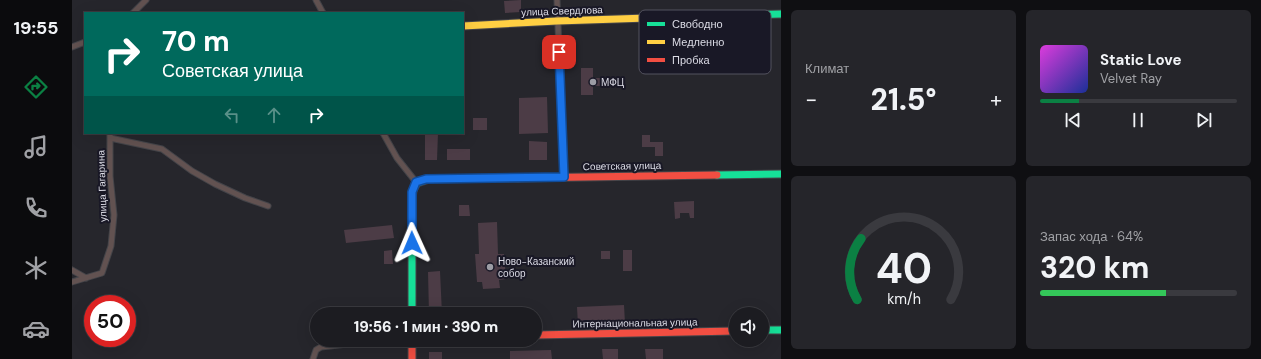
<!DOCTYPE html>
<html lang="ru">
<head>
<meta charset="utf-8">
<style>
	:root { --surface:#1c1c21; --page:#25252a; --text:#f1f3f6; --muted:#a0a1a5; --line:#3a3a3f; --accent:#0b8043 }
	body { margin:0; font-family:"DM Sans",sans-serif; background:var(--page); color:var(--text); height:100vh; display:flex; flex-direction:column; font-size:15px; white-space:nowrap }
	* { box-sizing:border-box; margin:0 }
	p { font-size:13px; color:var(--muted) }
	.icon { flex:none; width:22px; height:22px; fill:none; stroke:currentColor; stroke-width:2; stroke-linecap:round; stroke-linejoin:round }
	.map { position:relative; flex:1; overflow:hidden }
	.details { display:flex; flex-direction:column; gap:10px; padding:10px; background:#0f0f12; width:480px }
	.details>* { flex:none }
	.hud { position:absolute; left:12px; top:12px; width:380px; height:122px; border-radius:0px; box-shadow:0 4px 16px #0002,0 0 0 1px var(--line); background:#00695c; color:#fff; overflow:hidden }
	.buttons { position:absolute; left:657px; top:307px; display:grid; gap:8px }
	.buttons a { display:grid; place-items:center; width:40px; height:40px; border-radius:50%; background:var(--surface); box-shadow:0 4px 16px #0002,0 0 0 1px var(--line); font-size:20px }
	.speed { position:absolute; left:12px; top:295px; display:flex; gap:8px; font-size:20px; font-weight:700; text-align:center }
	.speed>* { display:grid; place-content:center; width:52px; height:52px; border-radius:50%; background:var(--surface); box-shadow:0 4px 16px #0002,0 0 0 1px var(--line); line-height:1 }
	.speed .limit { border:6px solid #d22; background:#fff; color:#111 }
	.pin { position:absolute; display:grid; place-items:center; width:34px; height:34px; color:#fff; margin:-17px; border-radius:8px; box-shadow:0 2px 6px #0006 }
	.me { position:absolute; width:44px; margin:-22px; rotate:359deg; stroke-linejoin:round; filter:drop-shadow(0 0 3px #0008) }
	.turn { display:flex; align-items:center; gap:14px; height:84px; padding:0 12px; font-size:18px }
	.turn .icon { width:52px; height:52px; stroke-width:2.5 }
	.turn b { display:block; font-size:28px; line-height:34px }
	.lanes { display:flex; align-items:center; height:38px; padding:0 12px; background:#0003; justify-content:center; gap:20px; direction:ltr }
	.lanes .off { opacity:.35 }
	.big { font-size:30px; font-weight:800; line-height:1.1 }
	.details .widget { flex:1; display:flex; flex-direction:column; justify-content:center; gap:6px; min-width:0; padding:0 14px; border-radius:6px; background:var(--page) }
	.details .dial { align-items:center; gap:0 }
	.dial svg { height:104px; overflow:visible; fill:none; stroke:var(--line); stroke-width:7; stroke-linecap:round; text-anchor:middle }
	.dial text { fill:var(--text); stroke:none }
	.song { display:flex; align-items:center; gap:12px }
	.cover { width:48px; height:48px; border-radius:6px; background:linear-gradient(135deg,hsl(300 70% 55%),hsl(230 70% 35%)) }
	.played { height:4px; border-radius:2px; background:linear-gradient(90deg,var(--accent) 20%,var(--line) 20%) }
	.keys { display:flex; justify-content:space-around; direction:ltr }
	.heat { display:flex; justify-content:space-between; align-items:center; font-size:22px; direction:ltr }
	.charge { height:6px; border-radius:3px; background:linear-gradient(90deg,#34c759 64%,var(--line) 0) }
	.details .tiles { flex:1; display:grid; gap:10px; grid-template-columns:repeat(2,1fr) }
	.trip { position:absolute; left:238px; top:307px; width:232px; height:40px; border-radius:20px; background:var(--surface); box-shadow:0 4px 16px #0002,0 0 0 1px var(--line); font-weight:800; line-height:40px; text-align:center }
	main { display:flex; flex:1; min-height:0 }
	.tabs { display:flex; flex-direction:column; width:72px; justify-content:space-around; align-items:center; background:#0b0b0d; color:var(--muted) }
	.tabs .icon { width:28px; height:28px }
	.tabs .active { color:var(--accent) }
	.tabs b { font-size:18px; color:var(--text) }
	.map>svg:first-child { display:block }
	.building { fill:#4c3c46 }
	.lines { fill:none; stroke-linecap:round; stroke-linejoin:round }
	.street-casing { stroke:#444449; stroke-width:7 }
	.fast-casing { stroke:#444449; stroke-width:9 }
	.slow-casing { stroke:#444449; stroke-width:9 }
	.jam-casing { stroke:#444449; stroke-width:9 }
	.street { stroke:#625251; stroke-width:5 }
	.fast { stroke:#16e098; stroke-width:7 }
	.slow { stroke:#ffcf43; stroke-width:7 }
	.jam { stroke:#f24e42; stroke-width:7 }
	.route-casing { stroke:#114b97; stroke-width:10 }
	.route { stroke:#1a73e8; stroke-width:7 }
	.poi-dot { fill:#9c9ca4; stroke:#191826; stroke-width:1.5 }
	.labels { text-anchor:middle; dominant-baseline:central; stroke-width:4; stroke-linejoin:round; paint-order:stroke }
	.street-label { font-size:10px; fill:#dbdbe5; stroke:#191826 }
	.poi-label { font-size:10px; fill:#dbdbe5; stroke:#191826; text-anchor:start }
	.key { fill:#191826; stroke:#53525f; stroke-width:1 }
	.key-label { font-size:11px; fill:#dbdbe5 }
</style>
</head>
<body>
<main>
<nav class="tabs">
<b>19:55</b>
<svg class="icon active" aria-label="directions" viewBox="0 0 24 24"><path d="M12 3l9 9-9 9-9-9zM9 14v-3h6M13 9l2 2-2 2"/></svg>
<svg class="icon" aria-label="music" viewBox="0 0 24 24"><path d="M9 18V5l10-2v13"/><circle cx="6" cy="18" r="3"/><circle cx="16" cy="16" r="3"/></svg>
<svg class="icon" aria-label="phone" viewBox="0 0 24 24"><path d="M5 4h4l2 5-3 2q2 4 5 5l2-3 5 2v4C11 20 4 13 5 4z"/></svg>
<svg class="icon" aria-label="climate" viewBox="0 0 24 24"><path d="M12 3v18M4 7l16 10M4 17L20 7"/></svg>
<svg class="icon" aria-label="car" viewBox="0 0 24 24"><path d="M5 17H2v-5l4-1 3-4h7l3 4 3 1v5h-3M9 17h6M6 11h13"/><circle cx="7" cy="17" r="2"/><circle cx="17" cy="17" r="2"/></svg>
</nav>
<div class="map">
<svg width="709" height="359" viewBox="0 0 709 359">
	<rect width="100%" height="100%" fill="#26262c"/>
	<!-- building -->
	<path class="building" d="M 449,0 L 449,12 L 433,13 L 432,1 Z
		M 509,68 L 521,68 L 521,78 L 532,78 L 532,86 L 521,86 L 521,95 L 509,95 Z
		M 475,97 L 476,133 L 447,134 L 447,98 Z
		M 401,118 L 415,118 L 415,130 L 401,130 Z
		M 353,133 L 366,133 L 365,160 L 353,160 Z
		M 570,135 L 578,135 L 578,142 L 591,142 L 591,156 L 583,156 L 583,147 L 570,147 Z
		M 457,141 L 475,142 L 475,160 L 457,160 Z
		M 375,149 L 398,149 L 398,160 L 375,160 Z
		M 622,201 L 622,218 L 618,218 L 617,213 L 608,213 L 608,218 L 603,219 L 602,202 Z
		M 387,205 L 397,205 L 398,216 L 387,216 Z
		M 425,222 L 426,254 L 432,254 L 434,279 L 427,280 L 428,288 L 411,289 L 410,282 L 405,282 L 403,254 L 407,254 L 406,223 Z
		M 320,225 L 322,238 L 274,243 L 272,230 Z
		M 320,250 L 321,264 L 312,264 L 312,251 Z
		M 551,250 L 560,250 L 560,271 L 551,271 Z
		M 529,251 L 538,251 L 538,259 L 529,259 Z
		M 368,271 L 370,314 L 357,314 L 356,272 Z
		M 552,305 L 553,323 L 506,325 L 505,307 Z
		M 530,349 L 546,349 L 546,359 L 531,359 Z
		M 573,349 L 591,349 L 591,359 L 574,359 Z
		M 479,350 L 480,359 L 438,359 L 438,351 Z
		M 357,352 L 370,352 L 370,359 L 357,359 Z"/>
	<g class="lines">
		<defs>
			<path id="street" d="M 244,0 L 251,13
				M 485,0 L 492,177
				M 61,13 L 74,0
				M 0,47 L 13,42
				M 311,133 L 325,158 L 344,182
				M 38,138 L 90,149 L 120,171 L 143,184 L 173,198 L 196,206
				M 0,270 L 14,278
				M 0,282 L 30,273 L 39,246 L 42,215 L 38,176 L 38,133
				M 241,359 L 244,350 L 249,347 L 310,340"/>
			<path id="fast" d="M 636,16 L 709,14
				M 645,175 L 709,174
				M 340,314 L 340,201 L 341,190 L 345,183 L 357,179 L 446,178
				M 690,330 L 709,330"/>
			<path id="slow" d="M 391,26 L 485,21 L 636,16"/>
			<path id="jam" d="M 446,178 L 645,175
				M 463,335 L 664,331
				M 340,340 L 340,359"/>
		</defs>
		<!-- street casing -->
		<use href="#street" class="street-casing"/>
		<!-- fast casing -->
		<use href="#fast" class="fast-casing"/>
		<!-- slow casing -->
		<use href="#slow" class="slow-casing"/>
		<!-- jam casing -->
		<use href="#jam" class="jam-casing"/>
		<!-- street -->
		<use href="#street" class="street"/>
		<!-- fast -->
		<use href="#fast" class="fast"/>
		<!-- slow -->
		<use href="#slow" class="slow"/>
		<!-- jam -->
		<use href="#jam" class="jam"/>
	</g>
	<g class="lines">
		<defs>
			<path id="route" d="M 340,243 L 340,192 L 344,182 L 354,179 L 492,177 L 487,52"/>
		</defs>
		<!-- route casing -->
		<use href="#route" class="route-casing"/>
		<!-- route -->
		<use href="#route" class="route"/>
	</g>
	<!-- markers -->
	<g class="poi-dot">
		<circle cx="521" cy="82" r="4"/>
		<circle cx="418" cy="267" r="4"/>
	</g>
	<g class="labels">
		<!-- street labels -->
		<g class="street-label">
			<text transform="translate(490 11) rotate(-2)">улица Свердлова</text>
			<text transform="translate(550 166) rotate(-1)">Советская улица</text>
			<text transform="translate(30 186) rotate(-92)">улица Гагарина</text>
			<text transform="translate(563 323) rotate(-1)">Интернациональная улица</text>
		</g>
		<!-- poi labels -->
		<g class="poi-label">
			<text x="529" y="82">МФЦ</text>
			<text x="426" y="261">Ново-Казанский<tspan x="426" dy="12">собор</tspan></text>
		</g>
	</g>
	<!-- legend -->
	<rect x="567" y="10" width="132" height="64" rx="6" class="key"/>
	<rect x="575" y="22" width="18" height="4" fill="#16e098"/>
	<rect x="575" y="40" width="18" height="4" fill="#ffcf43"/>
	<rect x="575" y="58" width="18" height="4" fill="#f24e42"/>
	<g class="key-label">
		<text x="600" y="28">Свободно</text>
		<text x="600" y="46">Медленно</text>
		<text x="600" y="64">Пробка</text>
	</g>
</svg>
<div class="buttons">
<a><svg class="icon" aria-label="sound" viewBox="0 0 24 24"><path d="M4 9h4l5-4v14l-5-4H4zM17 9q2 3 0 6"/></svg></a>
</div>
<div class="speed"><div class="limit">50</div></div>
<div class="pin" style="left:487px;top:52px;background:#d93025"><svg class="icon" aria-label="arrive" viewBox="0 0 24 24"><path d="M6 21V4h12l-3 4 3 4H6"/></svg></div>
<svg class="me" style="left:340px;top:243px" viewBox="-20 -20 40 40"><path d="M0-17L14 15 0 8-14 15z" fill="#1a73e8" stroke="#fff" stroke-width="4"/></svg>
<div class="trip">19:56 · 1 мин · 390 m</div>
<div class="hud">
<div class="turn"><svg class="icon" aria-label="right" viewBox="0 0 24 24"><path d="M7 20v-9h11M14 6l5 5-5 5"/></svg><div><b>70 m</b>Советская улица</div></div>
<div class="lanes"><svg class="icon off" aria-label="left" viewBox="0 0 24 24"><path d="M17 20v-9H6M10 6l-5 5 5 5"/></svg><svg class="icon off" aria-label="ahead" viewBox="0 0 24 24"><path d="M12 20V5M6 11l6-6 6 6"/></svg><svg class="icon" aria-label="right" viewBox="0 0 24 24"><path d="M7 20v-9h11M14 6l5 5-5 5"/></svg></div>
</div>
</div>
<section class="details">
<div class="tiles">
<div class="widget"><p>Климат</p>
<div class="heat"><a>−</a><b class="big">21.5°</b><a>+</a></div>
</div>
<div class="widget">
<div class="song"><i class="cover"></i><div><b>Static Love</b><p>Velvet Ray</p></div></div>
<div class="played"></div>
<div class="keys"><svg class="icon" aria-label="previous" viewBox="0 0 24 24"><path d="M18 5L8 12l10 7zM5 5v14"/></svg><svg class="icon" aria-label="pause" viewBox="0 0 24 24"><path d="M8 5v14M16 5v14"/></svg><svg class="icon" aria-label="next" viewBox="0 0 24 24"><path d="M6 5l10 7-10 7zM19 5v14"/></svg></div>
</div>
<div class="widget dial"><svg viewBox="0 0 100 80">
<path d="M14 69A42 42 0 1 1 86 69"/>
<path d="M14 69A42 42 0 0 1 17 22" stroke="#0b8043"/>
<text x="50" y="56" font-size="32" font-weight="700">40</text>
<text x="50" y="72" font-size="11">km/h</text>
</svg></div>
<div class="widget"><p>Запас хода · 64%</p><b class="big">320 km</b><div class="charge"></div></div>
</div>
</section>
</main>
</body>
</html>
